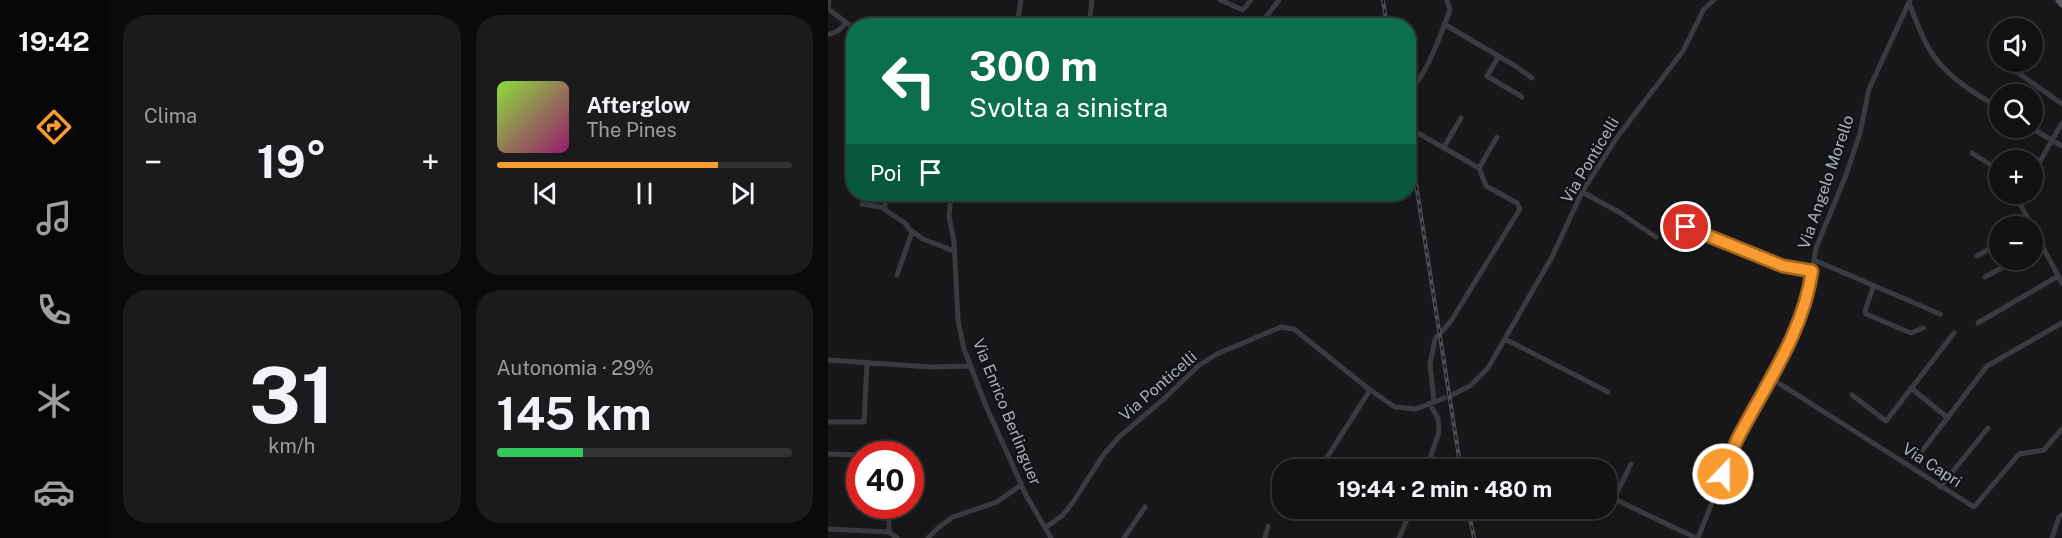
<!DOCTYPE html>
<html lang="it">
<head>
<meta charset="utf-8">
<style>
	:root { --surface:#121214; --page:#1b1b1d; --text:#f1f3f6; --muted:#9c9ea0; --line:#313234; --accent:#f99b30 }
	body { margin:0; font-family:"Public Sans",sans-serif; background:var(--page); color:var(--text); height:100vh; display:flex; flex-direction:column; font-size:22px; white-space:nowrap }
	* { box-sizing:border-box; margin:0 }
	p { font-size:20px; color:var(--muted) }
	.icon { flex:none; width:33px; height:33px; fill:none; stroke:currentColor; stroke-width:2; stroke-linecap:round; stroke-linejoin:round }
	.map { position:relative; flex:1; overflow:hidden }
	.drawer { display:flex; flex-direction:column; gap:15px; padding:15px; background:#0a0a0b; width:720px }
	.drawer>* { flex:none }
	.banner { position:absolute; left:18px; top:18px; width:570px; height:183px; border-radius:24px; box-shadow:0 6px 24px #0002,0 0 0 2px var(--line); background:#0b6e4f; color:#fff; overflow:hidden }
	.fabs { position:absolute; left:1161px; top:18px; display:grid; gap:12px }
	.fabs a { display:grid; place-items:center; width:54px; height:54px; border-radius:50%; background:var(--surface); box-shadow:0 6px 24px #0002,0 0 0 2px var(--line); font-size:30px }
	.speed { position:absolute; left:18px; top:441px; display:flex; gap:12px; font-size:30px; font-weight:700; text-align:center }
	.speed>* { display:grid; place-content:center; width:78px; height:78px; border-radius:50%; background:var(--surface); box-shadow:0 6px 24px #0002,0 0 0 2px var(--line); line-height:1 }
	.speed .limit { border:9px solid #d22; background:#fff; color:#111 }
	.pin { position:absolute; display:grid; place-items:center; width:51px; height:51px; color:#fff; margin:-26px; border:3px solid #fff; border-radius:50%; box-shadow:0 2px 6px #0007 }
	.me { position:absolute; width:66px; margin:-33px; rotate:22deg; stroke-linejoin:round; filter:drop-shadow(0 0 4px #0008) }
	.turn { display:flex; align-items:center; gap:21px; height:126px; padding:0 24px; font-size:27px }
	.turn .icon { width:78px; height:78px; stroke-width:2.5 }
	.turn b { display:block; font-size:42px; line-height:51px }
	.then { display:flex; align-items:center; height:57px; padding:0 24px; background:#0003; gap:12px; font-size:22px }
	.big { font-size:45px; font-weight:700; line-height:1.1 }
	.drawer .card { flex:1; display:flex; flex-direction:column; justify-content:center; gap:9px; min-width:0; padding:0 21px; border-radius:24px; background:var(--page) }
	.drawer .dial { align-items:center; gap:0 }
	.dial b { font-size:78px; line-height:1 }
	.song { display:flex; align-items:center; gap:18px }
	.cover { width:72px; height:72px; border-radius:9px; background:linear-gradient(135deg,hsl(90 70% 55%),hsl(320 70% 35%)) }
	.played { height:6px; border-radius:3px; background:linear-gradient(90deg,var(--accent) 75%,var(--line) 75%) }
	.keys { display:flex; justify-content:space-around; direction:ltr }
	.heat { display:flex; justify-content:space-between; align-items:center; font-size:33px; direction:ltr }
	.charge { height:9px; border-radius:4px; background:linear-gradient(90deg,#34c759 29%,var(--line) 0) }
	.drawer .tiles { flex:1; display:grid; gap:15px; grid-template-columns:repeat(2,1fr) }
	.trip { position:absolute; left:444px; top:459px; width:345px; height:60px; border-radius:24px; background:var(--surface); box-shadow:0 6px 24px #0002,0 0 0 2px var(--line); font-weight:700; line-height:60px; text-align:center }
	main { display:flex; flex:1; min-height:0 }
	.tab-bar { display:flex; flex-direction:column; width:108px; justify-content:space-around; align-items:center; background:#070708; color:var(--muted) }
	.tab-bar .icon { width:42px; height:42px }
	.tab-bar .selected { color:var(--accent) }
	.tab-bar b { font-size:27px; color:var(--text) }
	.map>svg:first-child { display:block }
	.lines { fill:none; stroke-linecap:round; stroke-linejoin:round }
	.minor-tunnel { stroke:#35373a; stroke-width:5; stroke-dasharray:5 2.5; stroke-linecap:butt }
	.minor { stroke:#393b3f; stroke-width:5 }
	.major { stroke:#54585e; stroke-width:7 }
	.rail-casing { stroke:#4b4f54; stroke-width:4 }
	.rail { stroke:#131315; stroke-width:1.5; stroke-dasharray:4.5; stroke-linecap:butt }
	.route-casing { stroke:#a2651f; stroke-width:15 }
	.route { stroke:#f99b30; stroke-width:10 }
	.labels { text-anchor:middle; dominant-baseline:central; stroke-width:5; stroke-linejoin:round; paint-order:stroke }
	.street-label { font-size:16px; fill:#a9b1ba; stroke:#131315 }
</style>
</head>
<body>
<main>
<nav class="tab-bar">
<b>19:42</b>
<svg class="icon selected" aria-label="directions" viewBox="0 0 24 24"><path d="M12 3l9 9-9 9-9-9zM9 14v-3h6M13 9l2 2-2 2"/></svg>
<svg class="icon" aria-label="music" viewBox="0 0 24 24"><path d="M9 18V5l10-2v13"/><circle cx="6" cy="18" r="3"/><circle cx="16" cy="16" r="3"/></svg>
<svg class="icon" aria-label="phone" viewBox="0 0 24 24"><path d="M5 4h4l2 5-3 2q2 4 5 5l2-3 5 2v4C11 20 4 13 5 4z"/></svg>
<svg class="icon" aria-label="climate" viewBox="0 0 24 24"><path d="M12 3v18M4 7l16 10M4 17L20 7"/></svg>
<svg class="icon" aria-label="car" viewBox="0 0 24 24"><path d="M5 17H2v-5l4-1 3-4h7l3 4 3 1v5h-3M9 17h6M6 11h13"/><circle cx="7" cy="17" r="2"/><circle cx="17" cy="17" r="2"/></svg>
</nav>
<section class="drawer">
<div class="tiles">
<div class="card"><p>Clima</p>
<div class="heat"><a>−</a><b class="big">19°</b><a>+</a></div>
</div>
<div class="card">
<div class="song"><i class="cover"></i><div><b>Afterglow</b><p>The Pines</p></div></div>
<div class="played"></div>
<div class="keys"><svg class="icon" aria-label="previous" viewBox="0 0 24 24"><path d="M18 5L8 12l10 7zM5 5v14"/></svg><svg class="icon" aria-label="pause" viewBox="0 0 24 24"><path d="M8 5v14M16 5v14"/></svg><svg class="icon" aria-label="next" viewBox="0 0 24 24"><path d="M6 5l10 7-10 7zM19 5v14"/></svg></div>
</div>
<div class="card dial"><b>31</b><p>km/h</p></div>
<div class="card"><p>Autonomia · 29%</p><b class="big">145 km</b><div class="charge"></div></div>
</div>
</section>
<div class="map">
<svg width="1234" height="538" viewBox="0 0 1234 538">
	<rect width="100%" height="100%" fill="#18181a"/>
	<g class="lines">
		<!-- minor-tunnel -->
		<path class="minor-tunnel" d="M 614,399 L 626,394"/>
		<!-- minor -->
		<path class="minor" d="M 1,0 L 0,9 L 26,28
			M 392,0 L 415,10 L 423,0
			M 1081,3 C 1088,20 1094,39 1105,55 C 1121,78 1147,94 1172,108
			M 190,23 L 205,26
			M 616,24 L 689,67 L 704,78
			M 189,26 L 193,0
			M 261,26 L 264,0
			M 431,26 L 451,0
			M 0,35 L 10,31 L 18,23
			M 671,56 L 659,76 L 694,97
			M 1175,62 L 1234,104
			M 580,89 C 596,84 615,28 622,10 L 619,0
			M 580,110 L 583,129 L 651,168
			M 1203,128 L 1234,146
			M 616,147 L 633,118
			M 1144,153 L 1172,171
			M 23,164 L 26,164
			M 651,168 L 669,137
			M 1204,175 L 1234,123
			M 754,192 L 791,212 L 828,237
			M 57,194 L 57,210 L 77,223 L 81,229 L 95,239 L 126,251
			M 123,194 L 121,216 L 126,242 L 130,320 L 136,349 L 158,406 L 198,495 L 223,538
			M 1194,194 L 1191,202 L 1204,226
			M 34,204 L 57,208
			M 858,227 L 955,266 L 984,271
			M 1204,227 L 1234,283
			M 1204,250 L 1214,245
			M 1149,256 L 1172,243
			M 986,260 L 1112,314
			M 69,275 L 84,232
			M 1157,277 L 1188,260
			M 1046,285 L 1037,311 L 1038,314 L 1083,333 L 1095,328
			M 1150,323 L 1230,276
			M 677,339 L 780,392
			M 0,360 L 103,367 L 143,366
			M 944,379 L 1146,507 L 1191,454 L 1216,450 L 1234,429
			M 1083,388 L 1120,418
			M 626,394 L 642,386 L 660,368 L 724,257 L 754,192 L 790,136 L 855,51 L 876,9 L 886,0
			M 1024,395 L 1058,421 L 1126,333
			M 606,402 L 602,364 L 607,339 L 623,321 L 692,209 L 689,203 L 658,186 L 651,168
			M 0,422 L 36,422 L 39,362
			M 0,454 L 32,455
			M 1091,455 L 1159,366 L 1234,323
			M 491,470 L 542,390
			M 598,470 L 611,432 L 610,418 L 601,403
			M 1112,487 L 1160,428
			M 778,495 L 868,538
			M 786,499 L 803,464
			M 61,506 L 61,532
			M 466,509 L 466,508
			M 217,528 L 235,515 L 245,502 L 276,454 L 291,437 L 337,398 L 370,366 L 389,354 L 453,327 L 466,329 L 542,390 L 567,407 L 588,409 L 614,399
			M 0,529 L 61,532 L 69,538
			M 100,538 L 111,527 L 125,517 L 169,502 L 193,485
			M 296,538 L 317,507
			M 437,538 L 440,526
			M 571,538 L 584,508
			M 870,538 L 907,445 L 942,383 L 969,325 L 983,278 L 988,248 L 1018,175 L 1032,133 L 1041,89 L 1082,0
			M 1224,538 L 1231,517 L 1234,515"/>
		<!-- major -->
		<path class="major" d="M 1231,0 L 1234,4"/>
		<defs>
			<path id="rail" d="M 555,0 L 559,26
				M 580,133 L 633,470
				M 640,508 L 646,538"/>
		</defs>
		<!-- rail casing -->
		<use href="#rail" class="rail-casing"/>
		<!-- rail -->
		<use href="#rail" class="rail"/>
	</g>
	<g class="lines">
		<defs>
			<path id="route" d="M 858,227 L 955,266 L 984,271 C 975,334 937,385 909,440 C 904,451 900,463 895,474"/>
		</defs>
		<!-- route casing -->
		<use href="#route" class="route-casing"/>
		<!-- route -->
		<use href="#route" class="route"/>
	</g>
	<g class="labels">
		<!-- street labels -->
		<g class="street-label">
			<text transform="translate(762 160) rotate(-59)">Via Ponticelli</text>
			<text transform="translate(998 182) rotate(-71)">Via Angelo Morello</text>
			<text transform="translate(330 386) rotate(-41)">Via Ponticelli</text>
			<text transform="translate(179 412) rotate(68)">Via Enrico Berlinguer</text>
			<text transform="translate(1104 465) rotate(33)">Via Capri</text>
		</g>
	</g>
</svg>
<div class="fabs">
<a><svg class="icon" aria-label="sound" viewBox="0 0 24 24"><path d="M4 9h4l5-4v14l-5-4H4zM17 9q2 3 0 6"/></svg></a>
<a><svg class="icon" aria-label="search" viewBox="0 0 24 24"><circle cx="10" cy="10" r="6"/><path d="M15 15l6 6"/></svg></a>
<a>+</a>
<a>−</a>
</div>
<div class="speed"><div class="limit">40</div></div>
<div class="pin" style="left:858px;top:227px;background:#d93025"><svg class="icon" aria-label="arrive" viewBox="0 0 24 24"><path d="M6 21V4h12l-3 4 3 4H6"/></svg></div>
<svg class="me" style="left:895px;top:474px" viewBox="-20 -20 40 40"><circle r="17" fill="#f99b30" stroke="#fff" stroke-width="3"/><path d="M0-11L8 9 0 5-8 9z" fill="#fff"/></svg>
<div class="trip">19:44 · 2 min · 480 m</div>
<div class="banner">
<div class="turn"><svg class="icon" aria-label="left" viewBox="0 0 24 24"><path d="M17 20v-9H6M10 6l-5 5 5 5"/></svg><div><b>300 m</b>Svolta a sinistra</div></div>
<div class="then">Poi<svg class="icon" aria-label="arrive" viewBox="0 0 24 24"><path d="M6 21V4h12l-3 4 3 4H6"/></svg></div>
</div>
</div>
</main>
</body>
</html>
